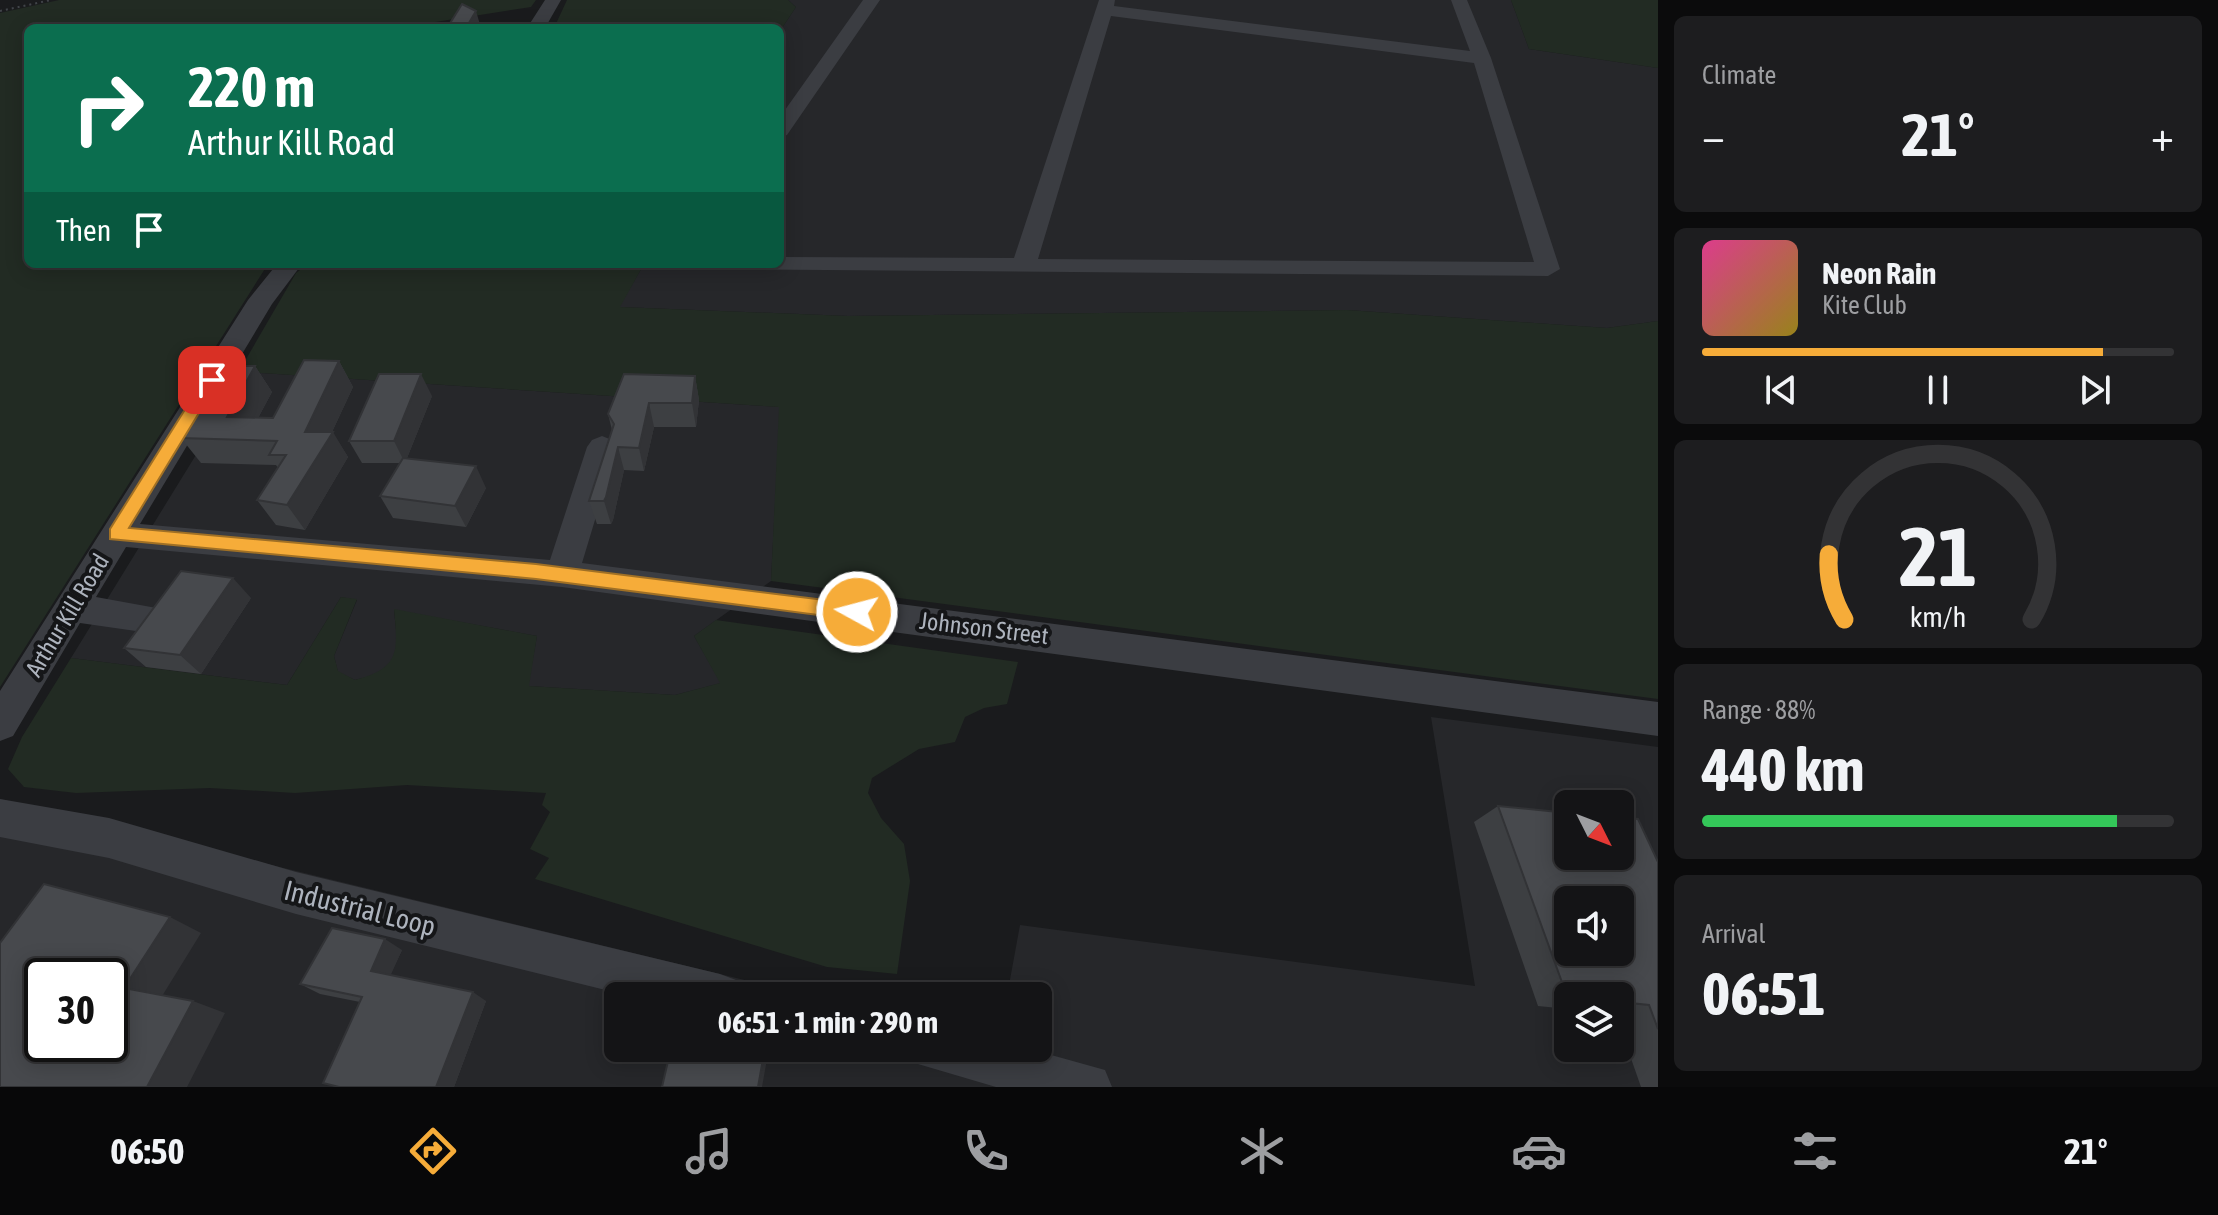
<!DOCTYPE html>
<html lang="en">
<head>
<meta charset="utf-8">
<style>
	:root { --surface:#141416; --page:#1d1d1f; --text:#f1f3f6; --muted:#9d9ea1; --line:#333335; --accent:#f6ac39 }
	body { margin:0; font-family:"Asap Condensed",sans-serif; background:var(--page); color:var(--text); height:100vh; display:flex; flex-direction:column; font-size:30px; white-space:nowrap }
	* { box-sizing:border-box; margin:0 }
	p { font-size:26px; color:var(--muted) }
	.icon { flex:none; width:44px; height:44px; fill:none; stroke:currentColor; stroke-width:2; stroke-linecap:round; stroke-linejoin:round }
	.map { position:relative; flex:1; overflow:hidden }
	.sheet { display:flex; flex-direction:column; gap:16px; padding:16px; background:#0b0b0c; width:560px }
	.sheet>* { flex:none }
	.banner { position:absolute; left:24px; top:24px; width:760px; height:244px; border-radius:12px; box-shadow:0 4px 20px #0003,0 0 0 2px var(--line); background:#0b6e4f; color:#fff; overflow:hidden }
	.needle { width:52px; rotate:132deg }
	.controls { position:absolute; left:1554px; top:790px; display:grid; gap:16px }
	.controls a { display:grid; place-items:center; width:80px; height:80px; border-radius:12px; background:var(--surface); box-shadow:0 4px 20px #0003,0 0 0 2px var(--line); font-size:40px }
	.speed { position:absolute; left:24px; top:958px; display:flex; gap:16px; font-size:40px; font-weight:700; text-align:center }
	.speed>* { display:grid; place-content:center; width:104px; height:104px; border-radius:50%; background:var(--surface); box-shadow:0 4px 20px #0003,0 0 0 2px var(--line); line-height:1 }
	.speed .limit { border:4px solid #111; border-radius:12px; background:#fff; color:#111 }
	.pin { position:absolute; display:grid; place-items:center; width:68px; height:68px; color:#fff; margin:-34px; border-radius:16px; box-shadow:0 4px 12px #0006 }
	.me { position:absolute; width:88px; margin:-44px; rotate:277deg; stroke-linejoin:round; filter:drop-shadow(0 0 6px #0008) }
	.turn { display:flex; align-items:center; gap:28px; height:168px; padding:0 32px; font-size:36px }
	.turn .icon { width:104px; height:104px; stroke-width:2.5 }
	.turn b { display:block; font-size:56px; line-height:68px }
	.then { display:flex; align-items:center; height:76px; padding:0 32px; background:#0003; gap:16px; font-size:30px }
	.big { font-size:60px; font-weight:700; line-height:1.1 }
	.sheet .tile { flex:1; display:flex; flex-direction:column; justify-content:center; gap:12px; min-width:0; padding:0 28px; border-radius:12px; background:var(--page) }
	.sheet .dial { align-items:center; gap:0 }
	.dial svg { height:208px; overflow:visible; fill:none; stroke:var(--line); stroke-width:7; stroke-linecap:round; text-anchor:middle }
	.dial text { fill:var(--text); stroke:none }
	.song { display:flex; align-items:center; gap:24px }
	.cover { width:96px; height:96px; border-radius:12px; background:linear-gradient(135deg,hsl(330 70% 55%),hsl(50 70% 35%)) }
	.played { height:8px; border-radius:4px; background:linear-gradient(90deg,var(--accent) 85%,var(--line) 85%) }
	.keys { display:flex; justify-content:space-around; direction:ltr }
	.heat { display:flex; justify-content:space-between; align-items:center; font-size:44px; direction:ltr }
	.charge { height:12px; border-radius:6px; background:linear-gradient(90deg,#34c759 88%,var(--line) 0) }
	.trip { position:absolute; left:604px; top:982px; width:448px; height:80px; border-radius:12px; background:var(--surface); box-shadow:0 4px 20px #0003,0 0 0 2px var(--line); font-weight:700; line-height:80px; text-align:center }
	.tab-bar { display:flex; height:128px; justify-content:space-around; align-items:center; background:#080809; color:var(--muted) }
	.tab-bar .icon { width:56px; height:56px }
	.tab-bar .on { color:var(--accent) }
	.tab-bar b { font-size:36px; color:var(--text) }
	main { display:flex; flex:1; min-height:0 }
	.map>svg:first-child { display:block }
	.built { fill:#26272a; fill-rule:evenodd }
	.green { fill:#222b23 }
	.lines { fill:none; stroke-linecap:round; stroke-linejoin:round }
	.path { stroke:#414449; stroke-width:2; stroke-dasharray:2 4; stroke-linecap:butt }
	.minor { fill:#3b3d42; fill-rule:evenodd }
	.wall { fill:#3d3f42 }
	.shaded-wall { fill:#323336 }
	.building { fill:#47494d; stroke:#323336; stroke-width:2; fill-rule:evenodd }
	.route { fill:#f6ac39; stroke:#a07025; stroke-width:2 }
	.labels { text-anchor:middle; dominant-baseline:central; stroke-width:8; stroke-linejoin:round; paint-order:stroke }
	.street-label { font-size:24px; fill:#adb3bd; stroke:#151618 }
	.near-street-label { font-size:28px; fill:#adb3bd; stroke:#151618 }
</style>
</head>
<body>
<main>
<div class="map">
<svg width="1658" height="1087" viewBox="0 0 1658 1087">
	<rect width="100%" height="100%" fill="#1a1b1d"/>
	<!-- built -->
	<path class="built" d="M 788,0 L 1511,0 L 1529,49 L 1658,68 L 1658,321 L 1607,328 L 1347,310 L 848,316 L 619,307 L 644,264 L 780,264 L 780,31 L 796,7 Z
		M 247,372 L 780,407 L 771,581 L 694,636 L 721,683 L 675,695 L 528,686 L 537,636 L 394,610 L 397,640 L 395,659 L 379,674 L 355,680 L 338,672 L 334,656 L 357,600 L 341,597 L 287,685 L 71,658 Z
		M 1431,717 L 1658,747 L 1658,1087 L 0,1087 L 0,799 L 810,996 L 618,996 L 618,1048 L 1038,1048 L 1038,996 L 1007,996 L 1020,925 L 1475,986 ZM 1568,804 L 1620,804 L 1620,856 L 1568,856 ZM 1568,900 L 1620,900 L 1620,952 L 1568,952 ZM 42,976 L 110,976 L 110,1044 L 42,1044 ZM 1568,996 L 1620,996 L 1620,1048 L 1568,1048 Z"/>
	<!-- green -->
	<path class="green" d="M 59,0 L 536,0 L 531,7 L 397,28 L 28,28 L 28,264 L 268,264 L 0,687 L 0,13 Z
		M 567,0 L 788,0 L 796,7 L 780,31 L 780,28 L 554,28 Z
		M 1511,0 L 1658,0 L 1658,68 L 1529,49 Z
		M 308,264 L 644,264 L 620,307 L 848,316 L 1347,310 L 1607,328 L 1658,321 L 1658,699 L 771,581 L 779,407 L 247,372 L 242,366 L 296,273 Z
		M 341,597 L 357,599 L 334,656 L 338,671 L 355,680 C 400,668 398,652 394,609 L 537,636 L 529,686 L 675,695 L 720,683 L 694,636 L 716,620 L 1018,662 L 1007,704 L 984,708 L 965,717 L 955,742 L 919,749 L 872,778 L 868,793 L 881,818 L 904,844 L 910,881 L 897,974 L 827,967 L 535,879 L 549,858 L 530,849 L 550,812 L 542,805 L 546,793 L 407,785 L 295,793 L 210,788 L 76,793 L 24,787 L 8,769 L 22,737 L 71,658 L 287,685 Z"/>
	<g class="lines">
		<!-- path -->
		<path class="path" d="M 0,11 L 51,0"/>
		<!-- minor -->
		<path class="minor" d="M 545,0 L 561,0 L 545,28 L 527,28 Z
			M 863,0 L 880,0 L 787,135 L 780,137 L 780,117 Z
			M 1099,0 L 1115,0 L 1114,6 L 1470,51 L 1451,0 L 1467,0 L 1491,58 L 1560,269 L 1548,276 L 714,269 L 711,264 L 780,264 L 780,257 L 1014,258 ZM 1111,16 L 1474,63 L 1534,262 L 1038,259 Z
			M 277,264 L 302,264 L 272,304 L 140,524 L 550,560 L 587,447 L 592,440 L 602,436 L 612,440 L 617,447 L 582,563 L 1658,702 L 1658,736 L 562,587 L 126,547 L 96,597 L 162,609 L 167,619 L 162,629 L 150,633 L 80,623 L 13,736 L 0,741 L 0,691 L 248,300 Z
			M 0,799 L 109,818 L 296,872 L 720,974 L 736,980 L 742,996 L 630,996 L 296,914 L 109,858 L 0,837 Z
			M 911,1048 L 1026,1048 L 1105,1070 L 1112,1087 L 996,1087 L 918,1064 Z"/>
	</g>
	<!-- wall -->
	<path class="wall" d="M 339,361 L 353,387 L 332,432 L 348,457 L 305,530 L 276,525 L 257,500 L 278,468 L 276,465 L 201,463 L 181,438 L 229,376 L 255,366 L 272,392 L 258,418 L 273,418 Z
		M 695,376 L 699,400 L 696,427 L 654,427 L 644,471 L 624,470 L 613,520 L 611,524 L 597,524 L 589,501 L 612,430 L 608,414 Z
		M 432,396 L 407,458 L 486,488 L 466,527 L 393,518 L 380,496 L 400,463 L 362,463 L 349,441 Z
		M 251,598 L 201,674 L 146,667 L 124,648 Z
		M 1498,806 L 1658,862 L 1658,1087 L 1641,1087 L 1620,1027 L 1620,996 L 1568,996 L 1568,1009 L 1538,1006 L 1474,822 Z
		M 402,950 L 390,975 L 486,1001 L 454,1087 L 339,1087 L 360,1002 L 320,994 L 300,984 Z"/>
	<!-- shaded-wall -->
	<path class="shaded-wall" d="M 476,11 L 481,28 L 466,28 Z
		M 339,361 L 353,387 L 331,434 L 333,432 L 348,457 L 305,530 L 287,505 L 305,432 Z
		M 255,366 L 272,392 L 246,440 L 227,417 Z
		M 421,374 L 432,396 L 405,463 L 394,441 Z
		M 695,376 L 699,400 L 696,427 L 692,403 Z
		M 649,403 L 654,427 L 644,471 L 639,448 Z
		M 618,447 L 624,470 L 613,520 L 611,524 L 604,501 Z
		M 476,466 L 486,488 L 466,527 L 455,506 Z
		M 233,578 L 251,598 L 201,674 L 180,655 Z
		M 170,917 L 201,933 L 159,1001 L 124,988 Z
		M 385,939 L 402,950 L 388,981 L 371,971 Z
		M 473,992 L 486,1001 L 454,1087 L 436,1087 Z
		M 193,1001 L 225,1013 L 187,1087 L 147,1087 Z
		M 765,1048 L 769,1048 L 762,1087 L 758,1087 Z"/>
	<!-- building -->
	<path class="building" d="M 462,4 L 476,11 L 466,28 L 447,28 Z
		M 304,360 L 339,361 L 305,432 L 333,432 L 287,505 L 257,500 L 286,455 L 269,455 L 277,441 L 181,438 L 223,376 L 229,376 L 234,366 L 255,366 L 227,417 L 273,418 Z
		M 379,374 L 421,374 L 394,441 L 349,441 Z
		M 624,374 L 695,376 L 692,403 L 649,403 L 639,448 L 618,447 L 606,497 L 604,501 L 589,501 L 614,424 L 608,414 Z
		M 403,458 L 476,466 L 455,506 L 380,496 Z
		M 181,571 L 233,578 L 180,655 L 124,648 Z
		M 1498,806 L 1568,813 L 1568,856 L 1620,856 L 1620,817 L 1638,819 L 1658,862 L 1658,1029 L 1649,1005 L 1620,1002 L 1620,996 L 1567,996 ZM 1568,900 L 1620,900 L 1620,952 L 1568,952 Z
		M 44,884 L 170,917 L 124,988 L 193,1001 L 147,1087 L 0,1087 L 0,943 ZM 42,976 L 110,976 L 110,1044 L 42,1044 Z
		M 332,928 L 385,939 L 371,971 L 473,992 L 436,1087 L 339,1087 L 323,1083 L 362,997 L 300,984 Z
		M 671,1048 L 765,1048 L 758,1087 L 662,1087 Z"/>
	<!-- route -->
	<path class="route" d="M 212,375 L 219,380 L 129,528 L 536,564 L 857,604 L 867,612 L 857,620 L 536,579 L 110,539 L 110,529 L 206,376 Z"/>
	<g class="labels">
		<!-- street labels -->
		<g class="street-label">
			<text transform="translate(67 615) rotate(-59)">Arthur Kill Road</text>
			<text transform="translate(984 628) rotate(7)">Johnson Street</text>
		</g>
		<!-- near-street labels -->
		<g class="near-street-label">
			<text transform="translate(360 908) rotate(14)">Industrial Loop</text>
		</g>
	</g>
</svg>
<div class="controls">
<a><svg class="needle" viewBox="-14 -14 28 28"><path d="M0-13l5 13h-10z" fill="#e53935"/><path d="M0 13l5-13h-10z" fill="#9d9ea1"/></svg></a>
<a><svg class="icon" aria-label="sound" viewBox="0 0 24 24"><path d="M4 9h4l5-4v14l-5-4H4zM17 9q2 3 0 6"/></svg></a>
<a><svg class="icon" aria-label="layers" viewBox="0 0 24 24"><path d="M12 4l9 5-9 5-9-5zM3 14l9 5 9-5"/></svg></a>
</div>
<div class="speed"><div class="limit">30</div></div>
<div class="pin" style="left:212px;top:380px;background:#d93025"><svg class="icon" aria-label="arrive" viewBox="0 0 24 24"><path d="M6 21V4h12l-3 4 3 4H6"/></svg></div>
<svg class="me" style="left:857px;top:612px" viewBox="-20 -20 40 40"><circle r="17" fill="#f6ac39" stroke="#fff" stroke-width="3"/><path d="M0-11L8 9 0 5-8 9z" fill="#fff"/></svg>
<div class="trip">06:51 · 1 min · 290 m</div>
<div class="banner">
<div class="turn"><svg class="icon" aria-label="right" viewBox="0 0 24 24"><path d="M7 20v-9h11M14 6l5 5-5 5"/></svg><div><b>220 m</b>Arthur Kill Road</div></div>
<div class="then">Then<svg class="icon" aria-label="arrive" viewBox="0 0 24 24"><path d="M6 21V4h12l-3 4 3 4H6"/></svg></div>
</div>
</div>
<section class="sheet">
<div class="tile"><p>Climate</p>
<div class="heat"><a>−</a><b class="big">21°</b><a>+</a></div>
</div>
<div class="tile">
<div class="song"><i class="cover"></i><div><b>Neon Rain</b><p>Kite Club</p></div></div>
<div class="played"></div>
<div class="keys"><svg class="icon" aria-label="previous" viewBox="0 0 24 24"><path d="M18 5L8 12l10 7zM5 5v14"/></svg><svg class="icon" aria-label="pause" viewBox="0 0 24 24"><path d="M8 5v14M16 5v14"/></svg><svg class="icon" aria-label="next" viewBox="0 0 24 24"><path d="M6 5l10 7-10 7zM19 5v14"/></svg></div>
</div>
<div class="tile dial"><svg viewBox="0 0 100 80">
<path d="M14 69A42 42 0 1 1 86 69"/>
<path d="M14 69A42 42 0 0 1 8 44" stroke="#f6ac39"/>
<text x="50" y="56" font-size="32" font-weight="700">21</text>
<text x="50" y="72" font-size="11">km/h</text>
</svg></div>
<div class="tile"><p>Range · 88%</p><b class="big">440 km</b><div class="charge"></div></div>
<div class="tile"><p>Arrival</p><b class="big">06:51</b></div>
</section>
</main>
<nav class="tab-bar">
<b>06:50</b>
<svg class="icon on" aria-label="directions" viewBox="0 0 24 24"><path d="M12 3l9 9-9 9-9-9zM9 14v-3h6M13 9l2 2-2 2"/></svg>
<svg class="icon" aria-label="music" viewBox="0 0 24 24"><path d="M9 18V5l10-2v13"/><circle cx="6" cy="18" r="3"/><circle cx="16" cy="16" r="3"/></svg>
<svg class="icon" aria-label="phone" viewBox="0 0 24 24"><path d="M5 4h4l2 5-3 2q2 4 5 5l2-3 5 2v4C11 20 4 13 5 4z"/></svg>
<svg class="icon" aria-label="climate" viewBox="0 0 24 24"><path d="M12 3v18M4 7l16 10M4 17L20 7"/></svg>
<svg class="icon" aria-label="car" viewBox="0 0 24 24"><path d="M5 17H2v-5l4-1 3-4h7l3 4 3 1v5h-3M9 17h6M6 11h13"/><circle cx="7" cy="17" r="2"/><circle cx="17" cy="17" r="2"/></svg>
<svg class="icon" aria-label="filters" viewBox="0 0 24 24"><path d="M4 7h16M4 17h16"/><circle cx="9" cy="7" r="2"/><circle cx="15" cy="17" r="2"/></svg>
<b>21°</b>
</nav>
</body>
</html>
